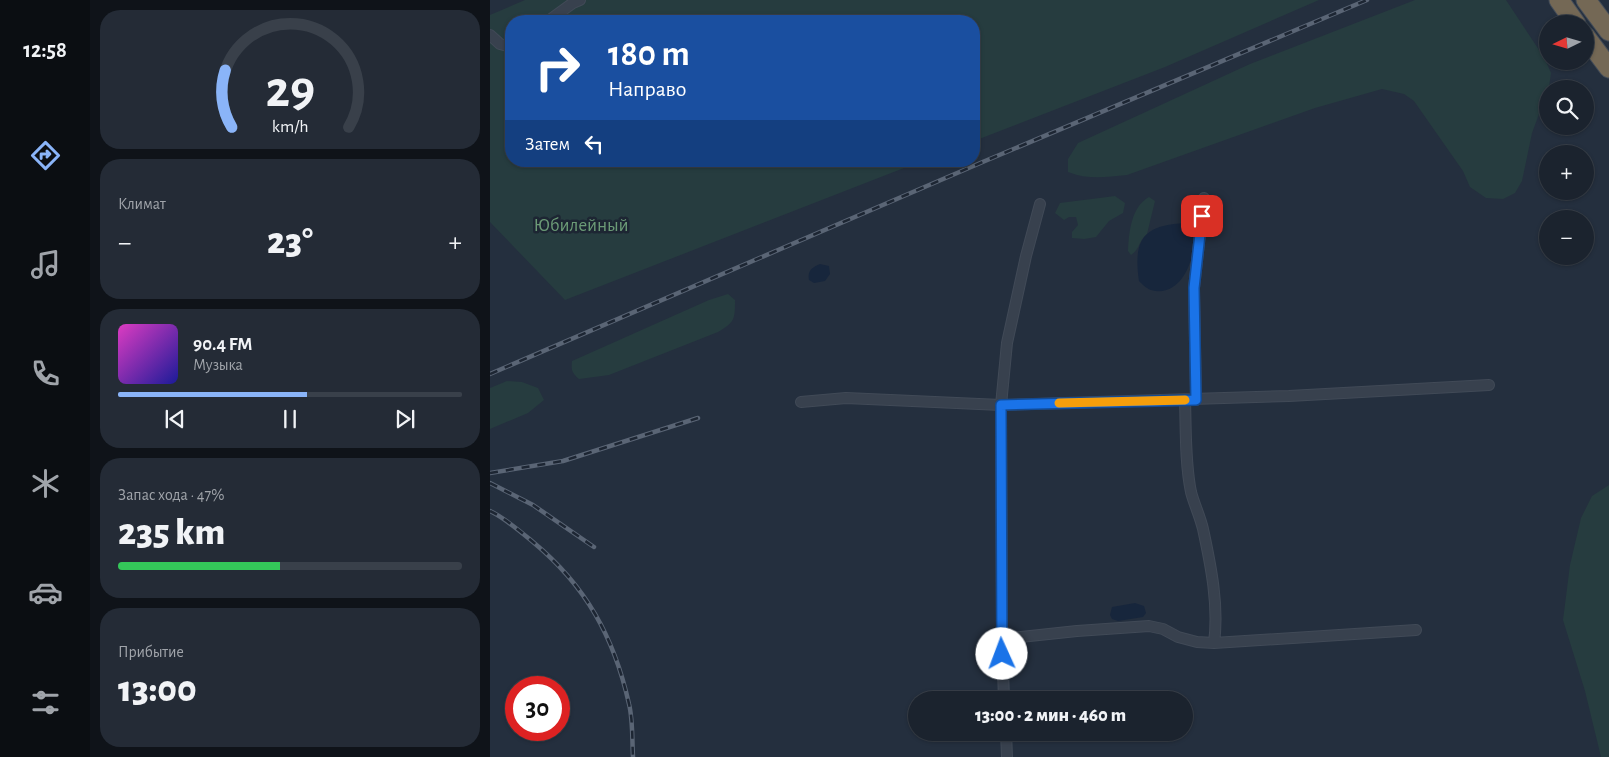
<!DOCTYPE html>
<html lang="ru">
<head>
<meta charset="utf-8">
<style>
	:root { --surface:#1b232e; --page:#242b36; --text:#f1f3f6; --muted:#a0a4aa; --line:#39404a; --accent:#8ab4f8 }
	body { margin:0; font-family:"Alegreya Sans",sans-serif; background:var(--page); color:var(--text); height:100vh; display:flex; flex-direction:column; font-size:19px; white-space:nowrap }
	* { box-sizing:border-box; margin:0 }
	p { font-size:16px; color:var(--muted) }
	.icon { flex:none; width:28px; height:28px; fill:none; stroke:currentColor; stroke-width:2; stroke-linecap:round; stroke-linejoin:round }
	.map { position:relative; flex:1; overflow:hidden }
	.details { display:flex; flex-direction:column; gap:10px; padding:10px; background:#0f1319; width:400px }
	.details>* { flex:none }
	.guide { position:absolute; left:15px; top:15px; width:475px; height:152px; border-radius:20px; box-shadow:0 1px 4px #0004,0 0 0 1px var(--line); background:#1a4fa0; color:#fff; overflow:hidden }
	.needle { width:32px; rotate:265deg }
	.tools { position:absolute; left:1049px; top:15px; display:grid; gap:10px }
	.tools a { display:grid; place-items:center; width:55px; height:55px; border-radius:50%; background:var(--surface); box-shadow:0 1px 4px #0004,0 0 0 1px var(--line); font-size:25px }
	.speed { position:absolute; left:15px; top:676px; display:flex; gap:10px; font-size:25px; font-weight:700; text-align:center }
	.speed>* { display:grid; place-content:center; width:65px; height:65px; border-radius:50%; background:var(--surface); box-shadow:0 1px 4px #0004,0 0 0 1px var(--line); line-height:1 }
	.speed .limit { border:8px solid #d22; background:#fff; color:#111 }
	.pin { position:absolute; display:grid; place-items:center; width:42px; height:42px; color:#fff; margin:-21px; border-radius:10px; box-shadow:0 2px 8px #0006 }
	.me { position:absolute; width:55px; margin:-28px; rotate:358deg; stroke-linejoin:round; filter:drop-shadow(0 0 4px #0008) }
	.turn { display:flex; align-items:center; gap:18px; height:105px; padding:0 20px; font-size:22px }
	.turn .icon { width:65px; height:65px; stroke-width:2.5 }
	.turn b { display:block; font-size:35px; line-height:42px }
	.then { display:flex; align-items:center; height:48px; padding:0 20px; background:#0003; gap:10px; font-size:19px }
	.big { font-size:38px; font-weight:800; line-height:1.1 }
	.details .widget { flex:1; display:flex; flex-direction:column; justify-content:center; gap:8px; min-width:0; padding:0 18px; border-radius:20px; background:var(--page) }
	.details .dial { align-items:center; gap:0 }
	.dial svg { height:130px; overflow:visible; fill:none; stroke:var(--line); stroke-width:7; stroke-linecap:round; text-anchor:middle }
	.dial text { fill:var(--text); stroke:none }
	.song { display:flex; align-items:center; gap:15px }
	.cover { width:60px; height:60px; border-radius:8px; background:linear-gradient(135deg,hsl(310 70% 55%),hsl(240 70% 35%)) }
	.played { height:5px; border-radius:2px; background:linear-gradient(90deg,var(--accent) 55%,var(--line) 55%) }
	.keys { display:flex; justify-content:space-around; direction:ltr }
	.heat { display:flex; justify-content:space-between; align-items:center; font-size:28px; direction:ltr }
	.charge { height:8px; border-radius:4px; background:linear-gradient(90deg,#34c759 47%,var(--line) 0) }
	.trip { position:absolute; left:418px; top:691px; width:285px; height:50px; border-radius:25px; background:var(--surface); box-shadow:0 1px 4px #0004,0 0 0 1px var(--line); font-weight:800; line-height:50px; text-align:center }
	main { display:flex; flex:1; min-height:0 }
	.dock { display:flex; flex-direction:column; width:90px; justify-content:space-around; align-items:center; background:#0b0e12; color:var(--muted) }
	.dock .icon { width:35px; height:35px }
	.dock .selected { color:var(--accent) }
	.dock b { font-size:22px; color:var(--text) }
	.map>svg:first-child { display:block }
	.green { fill:#263c3f }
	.water { fill:#17263c }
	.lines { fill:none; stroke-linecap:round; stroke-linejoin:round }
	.street-casing { stroke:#414a57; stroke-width:12 }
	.highway-casing { stroke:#434c59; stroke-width:21 }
	.street { stroke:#38414e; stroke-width:10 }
	.highway { stroke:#746855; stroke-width:19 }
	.rail-casing { stroke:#5a6575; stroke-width:4.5 }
	.rail { stroke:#1d2633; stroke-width:2.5; stroke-dasharray:8; stroke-linecap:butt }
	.route-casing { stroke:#114b97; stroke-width:12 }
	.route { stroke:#1a73e8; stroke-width:9 }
	.slow { stroke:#f59e0b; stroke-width:9 }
	.labels { text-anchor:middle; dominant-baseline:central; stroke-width:5; stroke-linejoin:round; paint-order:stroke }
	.park-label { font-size:19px; fill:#6b9a76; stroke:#1d2633 }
</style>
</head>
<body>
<main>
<nav class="dock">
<b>12:58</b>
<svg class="icon selected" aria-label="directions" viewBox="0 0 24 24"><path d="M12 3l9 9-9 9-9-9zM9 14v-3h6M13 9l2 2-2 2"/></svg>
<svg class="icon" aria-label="music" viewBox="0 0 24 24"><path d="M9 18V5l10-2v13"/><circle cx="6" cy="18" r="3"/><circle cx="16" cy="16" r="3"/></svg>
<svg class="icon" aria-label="phone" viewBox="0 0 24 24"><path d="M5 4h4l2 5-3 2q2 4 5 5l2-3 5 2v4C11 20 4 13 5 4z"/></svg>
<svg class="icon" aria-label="climate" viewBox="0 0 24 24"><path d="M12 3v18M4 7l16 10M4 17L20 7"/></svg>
<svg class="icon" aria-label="car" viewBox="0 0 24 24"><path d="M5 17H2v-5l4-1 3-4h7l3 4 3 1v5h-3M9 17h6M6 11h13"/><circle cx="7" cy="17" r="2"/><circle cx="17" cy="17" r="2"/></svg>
<svg class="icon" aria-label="filters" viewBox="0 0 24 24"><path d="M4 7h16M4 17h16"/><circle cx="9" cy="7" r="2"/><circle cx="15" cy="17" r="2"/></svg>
</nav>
<section class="details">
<div class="widget dial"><svg viewBox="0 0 100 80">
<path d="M14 69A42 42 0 1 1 86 69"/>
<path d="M14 69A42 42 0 0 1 10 34" stroke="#8ab4f8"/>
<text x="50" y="56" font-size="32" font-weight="700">29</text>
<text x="50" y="72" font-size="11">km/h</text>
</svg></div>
<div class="widget"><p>Климат</p>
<div class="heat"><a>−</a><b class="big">23°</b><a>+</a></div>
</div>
<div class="widget">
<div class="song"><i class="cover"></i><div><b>90.4 FM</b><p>Музыка</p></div></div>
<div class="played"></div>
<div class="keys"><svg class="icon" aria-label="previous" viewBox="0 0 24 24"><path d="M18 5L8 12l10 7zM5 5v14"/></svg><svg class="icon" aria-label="pause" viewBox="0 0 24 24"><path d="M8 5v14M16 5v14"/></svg><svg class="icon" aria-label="next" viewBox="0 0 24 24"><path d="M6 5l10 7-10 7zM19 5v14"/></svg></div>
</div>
<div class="widget"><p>Запас хода · 47%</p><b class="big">235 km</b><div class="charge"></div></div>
<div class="widget"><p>Прибытие</p><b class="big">13:00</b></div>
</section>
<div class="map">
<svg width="1119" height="757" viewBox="0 0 1119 757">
	<rect width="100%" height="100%" fill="#242f3e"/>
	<!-- green -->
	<path class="green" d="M 35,0 L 829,0 L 675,67 L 484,141 L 484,21 L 21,21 L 21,161 L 432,161 L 75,300 L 0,222 L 0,15 Z
		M 925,0 L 1016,0 L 1055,59 L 1061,73 L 1059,87 L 1042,133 L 1032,181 L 1025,193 L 1013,199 L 996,198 L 980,187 L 973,171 L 924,101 L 914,94 L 892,89 L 825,108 L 637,175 C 616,177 598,180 578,172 L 578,159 L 588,143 L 760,64 Z
		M 625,196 L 635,203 L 633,213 L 619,221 L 606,237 L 594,239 L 582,238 L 582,232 L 588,225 L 586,217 L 579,217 L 574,220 L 565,213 L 570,203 Z
		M 659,197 L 665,201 L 657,234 C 648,241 651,248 641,255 L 638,251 C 639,232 641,207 659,197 Z
		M 238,294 L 245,300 C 245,319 245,322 228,332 L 119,375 L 89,379 C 82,373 81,370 82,361 L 219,300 Z
		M 17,381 L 32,382 L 48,388 L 54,400 L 38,413 L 0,429 L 0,388 Z
		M 1119,485 L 1119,757 L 1111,757 L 1095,691 L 1073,620 L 1080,565 L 1091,518 L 1102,496 Z"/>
	<!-- water -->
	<path class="water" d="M 695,223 L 704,231 C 704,237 704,244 703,250 C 700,271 686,297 661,290 C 657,289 652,284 649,281 C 643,240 653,225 695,223 Z
		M 330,264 L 339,266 L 340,274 L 335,281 L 324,283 L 319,280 C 317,270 323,267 330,264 Z
		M 645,603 L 654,606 L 656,613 L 653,617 L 628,621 L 622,619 L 620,615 L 622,607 Z"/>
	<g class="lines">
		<defs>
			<path id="street" d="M 58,21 L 83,3 L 90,0
				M 0,35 L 10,44 L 21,47
				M 695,400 C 696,430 695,463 701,492 C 704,504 710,516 713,529 C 721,566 729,606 724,643
				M 706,400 L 704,288 L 714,198
				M 311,402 L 356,398 L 511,405 L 799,396 L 999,385
				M 512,639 L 587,631 L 659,626 L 673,629 L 688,637 L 707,642 L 724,643 L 926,630
				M 514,700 L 512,639 L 511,405 L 517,343 L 536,256 L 550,204
				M 516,732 L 517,757"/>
			<path id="highway" d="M 1069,0 L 1086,24
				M 1096,0 L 1119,31
				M 1095,36 L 1119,68"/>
		</defs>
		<!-- street casing -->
		<use href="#street" class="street-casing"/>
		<!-- highway casing -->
		<use href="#highway" class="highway-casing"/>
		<!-- street -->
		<use href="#street" class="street"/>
		<!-- highway -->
		<use href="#highway" class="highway"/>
		<defs>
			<path id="rail" d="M 0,374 L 495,161 L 877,0
				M 0,473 L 73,461 L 208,418
				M 0,483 L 43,505 L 104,547
				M 0,511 C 15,518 31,532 43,542 C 96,586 124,637 139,704 C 143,720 142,740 143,757"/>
		</defs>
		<!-- rail casing -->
		<use href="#rail" class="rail-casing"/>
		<!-- rail -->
		<use href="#rail" class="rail"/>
	</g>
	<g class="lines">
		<defs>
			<path id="route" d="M 512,654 L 511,405 L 706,400 L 704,288 L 712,216"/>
		</defs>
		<!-- route casing -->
		<use href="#route" class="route-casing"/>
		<!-- route -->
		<use href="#route" class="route"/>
		<!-- slow -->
		<path class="slow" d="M 569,403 L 695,400"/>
	</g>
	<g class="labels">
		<!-- park labels -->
		<g class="park-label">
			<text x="91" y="225">Юбилейный</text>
		</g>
	</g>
</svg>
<div class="tools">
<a><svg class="needle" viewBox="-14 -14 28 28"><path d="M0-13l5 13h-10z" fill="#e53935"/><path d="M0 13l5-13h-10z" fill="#a0a4aa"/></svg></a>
<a><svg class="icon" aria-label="search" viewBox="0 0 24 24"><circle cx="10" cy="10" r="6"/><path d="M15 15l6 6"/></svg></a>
<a>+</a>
<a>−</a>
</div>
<div class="speed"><div class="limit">30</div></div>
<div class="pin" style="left:712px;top:216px;background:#d93025"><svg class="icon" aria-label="arrive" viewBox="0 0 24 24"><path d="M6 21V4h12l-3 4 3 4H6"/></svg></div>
<svg class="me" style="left:512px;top:654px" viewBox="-20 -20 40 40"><circle r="19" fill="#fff"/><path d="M0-13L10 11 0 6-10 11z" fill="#1a73e8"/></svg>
<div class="trip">13:00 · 2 мин · 460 m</div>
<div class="guide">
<div class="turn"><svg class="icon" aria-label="right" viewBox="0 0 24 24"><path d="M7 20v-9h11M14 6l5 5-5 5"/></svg><div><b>180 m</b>Направо</div></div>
<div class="then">Затем<svg class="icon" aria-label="left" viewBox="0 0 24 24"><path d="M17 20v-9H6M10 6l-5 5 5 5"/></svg></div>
</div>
</div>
</main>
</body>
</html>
